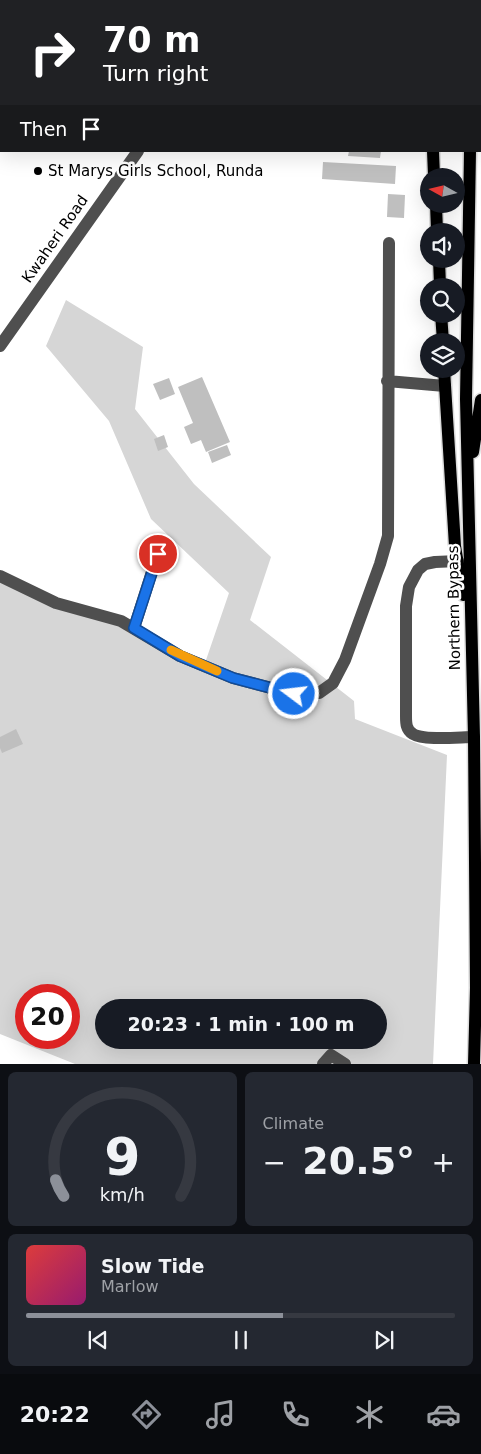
<!DOCTYPE html>
<html lang="en">
<head>
<meta charset="utf-8">
<style>
	:root { --surface:#171b24; --page:#242831; --text:#f1f3f6; --muted:#9ea1a6; --line:#363941; --accent:#8c9099 }
	body { margin:0; font-family:"DejaVu Sans",sans-serif; background:var(--page); color:var(--text); height:100vh; display:flex; flex-direction:column; font-size:19px; white-space:nowrap }
	* { box-sizing:border-box; margin:0 }
	p { font-size:16px; color:var(--muted) }
	.icon { flex:none; width:28px; height:28px; fill:none; stroke:currentColor; stroke-width:2; stroke-linecap:round; stroke-linejoin:round }
	.map { position:relative; height:1064px; overflow:hidden }
	.drawer { display:flex; flex-direction:column; gap:8px; padding:8px; background:#0d0f14; flex:1 }
	.drawer>* { flex:none }
	.top-card { position:absolute; left:0px; top:0px; width:481px; height:152px; box-shadow:0 5px 20px #0002; background:#202124; color:#fff; overflow:hidden }
	.needle { width:32px; rotate:278deg }
	.buttons { position:absolute; left:420px; top:168px; display:grid; gap:10px }
	.buttons a { display:grid; place-items:center; width:45px; height:45px; border-radius:50%; background:var(--surface); box-shadow:0 5px 20px #0002; font-size:25px }
	.speed { position:absolute; left:15px; top:984px; display:flex; gap:10px; font-size:25px; font-weight:700; text-align:center }
	.speed>* { display:grid; place-content:center; width:65px; height:65px; border-radius:50%; background:var(--surface); box-shadow:0 5px 20px #0002; line-height:1 }
	.speed .limit { border:8px solid #d22; background:#fff; color:#111 }
	.pin { position:absolute; display:grid; place-items:center; width:42px; height:42px; color:#fff; margin:-21px; border:2px solid #fff; border-radius:50%; box-shadow:0 1px 5px #0007 }
	.me { position:absolute; width:55px; margin:-28px; rotate:285deg; stroke-linejoin:round; filter:drop-shadow(0 0 4px #0008) }
	.turn { display:flex; align-items:center; gap:18px; height:105px; padding:0 20px; font-size:22px }
	.turn .icon { width:65px; height:65px; stroke-width:2.5 }
	.turn b { display:block; font-size:35px; line-height:42px }
	.then { display:flex; align-items:center; height:48px; padding:0 20px; background:#0003; gap:10px; font-size:19px }
	.big { font-size:38px; font-weight:700; line-height:1.1 }
	.drawer .widget { flex:1; display:flex; flex-direction:column; justify-content:center; gap:8px; min-width:0; padding:0 18px; border-radius:8px; background:var(--page) }
	.drawer .dial { align-items:center; gap:0 }
	.dial svg { height:130px; overflow:visible; fill:none; stroke:var(--line); stroke-width:7; stroke-linecap:round; text-anchor:middle }
	.dial text { fill:var(--text); stroke:none }
	.song { display:flex; align-items:center; gap:15px }
	.cover { width:60px; height:60px; border-radius:8px; background:linear-gradient(135deg,hsl(0 70% 55%),hsl(320 70% 35%)) }
	.played { height:5px; border-radius:2px; background:linear-gradient(90deg,var(--accent) 60%,var(--line) 60%) }
	.keys { display:flex; justify-content:space-around; direction:ltr }
	.heat { display:flex; justify-content:space-between; align-items:center; font-size:28px; direction:ltr }
	.drawer .tiles { flex:1; display:grid; gap:8px; grid-template-columns:1fr 1fr }
	.widget:last-child { grid-column:span 2 }
	.trip { position:absolute; left:95px; top:999px; width:292px; height:50px; border-radius:25px; background:var(--surface); box-shadow:0 5px 20px #0002; font-weight:700; line-height:50px; text-align:center }
	.tab-bar { display:flex; height:80px; justify-content:space-around; align-items:center; background:#090b0e; color:var(--muted) }
	.tab-bar .icon { width:35px; height:35px }
	.tab-bar .active { color:var(--accent) }
	.tab-bar b { font-size:22px; color:var(--text) }
	.map>svg:first-child { display:block }
	.green { fill:#d6d6d6; fill-rule:evenodd }
	.building { fill:#bfbfbf }
	.lines { fill:none; stroke-linecap:round; stroke-linejoin:round }
	.major-casing { stroke:#dbdbdb; stroke-width:15 }
	.minor { stroke:#4f4f4f; stroke-width:12 }
	.major { stroke:#000; stroke-width:12 }
	.route-casing { stroke:#114b97; stroke-width:12 }
	.route { stroke:#1a73e8; stroke-width:9 }
	.slow { stroke:#f59e0b; stroke-width:9 }
	.poi-dot { fill:#000; stroke:#fff; stroke-width:2 }
	.labels { text-anchor:middle; dominant-baseline:central; stroke-width:5; stroke-linejoin:round; paint-order:stroke }
	.poi-label { font-size:15px; fill:#000; stroke:#fff; text-anchor:start }
	.street-label { font-size:15px; fill:#000; stroke:#fff }
</style>
</head>
<body>
<div class="map">
<svg width="481" height="1064" viewBox="0 0 481 1064">
	<rect width="100%" height="100%" fill="#fff"/>
	<!-- green -->
	<path class="green" d="M 66,300 L 143,347 L 135,409 L 194,484 L 271,557 L 250,620 L 354,701 L 355,719 L 447,755 L 433,1064 L 75,1064 L 0,1034 L 0,571 L 3,580 L 206,660 L 229,593 L 151,519 L 109,421 L 46,346 ZM 26,995 L 69,995 L 69,1038 L 26,1038 ZM 104,1008 L 379,1008 L 379,1040 L 104,1040 Z"/>
	<!-- building -->
	<path class="building" d="M 349,151 L 381,151 L 380,158 L 348,156 Z
		M 323,162 L 396,166 L 395,184 L 322,179 Z
		M 388,194 L 405,195 L 404,218 L 387,217 Z
		M 202,377 L 230,442 L 206,452 L 201,440 L 191,444 L 184,427 L 193,423 L 178,387 Z
		M 169,378 L 175,394 L 160,400 L 153,384 Z
		M 164,435 L 168,447 L 158,451 L 154,439 Z
		M 227,445 L 231,455 L 212,463 L 208,452 Z
		M 16,729 L 23,744 L 2,753 L 0,748 L 0,737 Z"/>
	<g class="lines">
		<defs>
			<path id="major" d="M 429,0 L 429,1
				M 475,1 L 475,0
				M 433,151 L 434,176
				M 470,151 L 466,399 L 474,737 L 476,988 L 474,1064
				M 436,204 L 437,231
				M 439,259 L 440,286
				M 441,314 L 443,341
				M 444,369 L 455,546 L 463,595
				M 473,452 L 481,400"/>
		</defs>
		<!-- major casing -->
		<use href="#major" class="major-casing"/>
		<!-- minor -->
		<path class="minor" d="M 250,1 L 251,0
			M 0,346 L 138,151
			M 387,381 L 445,386
			M 458,561 L 435,562 L 425,564 L 418,570 L 409,587 L 406,606 L 406,716 C 406,723 406,730 413,734 C 424,741 460,737 474,737
			M 0,576 L 56,603 L 121,621 L 180,656 L 233,678 L 294,694 L 319,693 L 333,683 L 345,660 L 380,564 L 388,536 L 389,243
			M 134,628 L 158,553
			M 323,1064 L 331,1055 L 345,1064"/>
		<!-- major -->
		<use href="#major" class="major"/>
	</g>
	<g class="lines">
		<defs>
			<path id="route" d="M 158,554 L 134,628 L 180,656 L 233,678 L 294,694"/>
		</defs>
		<!-- route casing -->
		<use href="#route" class="route-casing"/>
		<!-- route -->
		<use href="#route" class="route"/>
		<!-- slow -->
		<path class="slow" d="M 171,650 L 217,671"/>
	</g>
	<!-- markers -->
	<circle class="poi-dot" cx="38" cy="171" r="5"/>
	<g class="labels">
		<!-- poi labels -->
		<g class="poi-label">
			<text x="48" y="171">St Marys Girls School, Runda</text>
		</g>
		<!-- street labels -->
		<g class="street-label">
			<text transform="translate(55 239) rotate(-55)">Kwaheri Road</text>
			<text transform="translate(454 608) rotate(-91)">Northern Bypass</text>
		</g>
	</g>
</svg>
<div class="buttons">
<a><svg class="needle" viewBox="-14 -14 28 28"><path d="M0-13l5 13h-10z" fill="#e53935"/><path d="M0 13l5-13h-10z" fill="#9ea1a6"/></svg></a>
<a><svg class="icon" aria-label="sound" viewBox="0 0 24 24"><path d="M4 9h4l5-4v14l-5-4H4zM17 9q2 3 0 6"/></svg></a>
<a><svg class="icon" aria-label="search" viewBox="0 0 24 24"><circle cx="10" cy="10" r="6"/><path d="M15 15l6 6"/></svg></a>
<a><svg class="icon" aria-label="layers" viewBox="0 0 24 24"><path d="M12 4l9 5-9 5-9-5zM3 14l9 5 9-5"/></svg></a>
</div>
<div class="speed"><div class="limit">20</div></div>
<div class="pin" style="left:158px;top:554px;background:#d93025"><svg class="icon" aria-label="arrive" viewBox="0 0 24 24"><path d="M6 21V4h12l-3 4 3 4H6"/></svg></div>
<svg class="me" style="left:294px;top:694px" viewBox="-20 -20 40 40"><circle r="17" fill="#1a73e8" stroke="#fff" stroke-width="3"/><path d="M0-11L8 9 0 5-8 9z" fill="#fff"/></svg>
<div class="trip">20:23 · 1 min · 100 m</div>
<div class="top-card">
<div class="turn"><svg class="icon" aria-label="right" viewBox="0 0 24 24"><path d="M7 20v-9h11M14 6l5 5-5 5"/></svg><div><b>70 m</b>Turn right</div></div>
<div class="then">Then<svg class="icon" aria-label="arrive" viewBox="0 0 24 24"><path d="M6 21V4h12l-3 4 3 4H6"/></svg></div>
</div>
</div>
<section class="drawer">
<div class="tiles">
<div class="widget dial"><svg viewBox="0 0 100 80">
<path d="M14 69A42 42 0 1 1 86 69"/>
<path d="M14 69A42 42 0 0 1 9 59" stroke="#8c9099"/>
<text x="50" y="56" font-size="32" font-weight="700">9</text>
<text x="50" y="72" font-size="11">km/h</text>
</svg></div>
<div class="widget"><p>Climate</p>
<div class="heat"><a>−</a><b class="big">20.5°</b><a>+</a></div>
</div>
<div class="widget">
<div class="song"><i class="cover"></i><div><b>Slow Tide</b><p>Marlow</p></div></div>
<div class="played"></div>
<div class="keys"><svg class="icon" aria-label="previous" viewBox="0 0 24 24"><path d="M18 5L8 12l10 7zM5 5v14"/></svg><svg class="icon" aria-label="pause" viewBox="0 0 24 24"><path d="M8 5v14M16 5v14"/></svg><svg class="icon" aria-label="next" viewBox="0 0 24 24"><path d="M6 5l10 7-10 7zM19 5v14"/></svg></div>
</div>
</div>
</section>
<nav class="tab-bar">
<b>20:22</b>
<svg class="icon active" aria-label="directions" viewBox="0 0 24 24"><path d="M12 3l9 9-9 9-9-9zM9 14v-3h6M13 9l2 2-2 2"/></svg>
<svg class="icon" aria-label="music" viewBox="0 0 24 24"><path d="M9 18V5l10-2v13"/><circle cx="6" cy="18" r="3"/><circle cx="16" cy="16" r="3"/></svg>
<svg class="icon" aria-label="phone" viewBox="0 0 24 24"><path d="M5 4h4l2 5-3 2q2 4 5 5l2-3 5 2v4C11 20 4 13 5 4z"/></svg>
<svg class="icon" aria-label="climate" viewBox="0 0 24 24"><path d="M12 3v18M4 7l16 10M4 17L20 7"/></svg>
<svg class="icon" aria-label="car" viewBox="0 0 24 24"><path d="M5 17H2v-5l4-1 3-4h7l3 4 3 1v5h-3M9 17h6M6 11h13"/><circle cx="7" cy="17" r="2"/><circle cx="17" cy="17" r="2"/></svg>
</nav>
</body>
</html>
